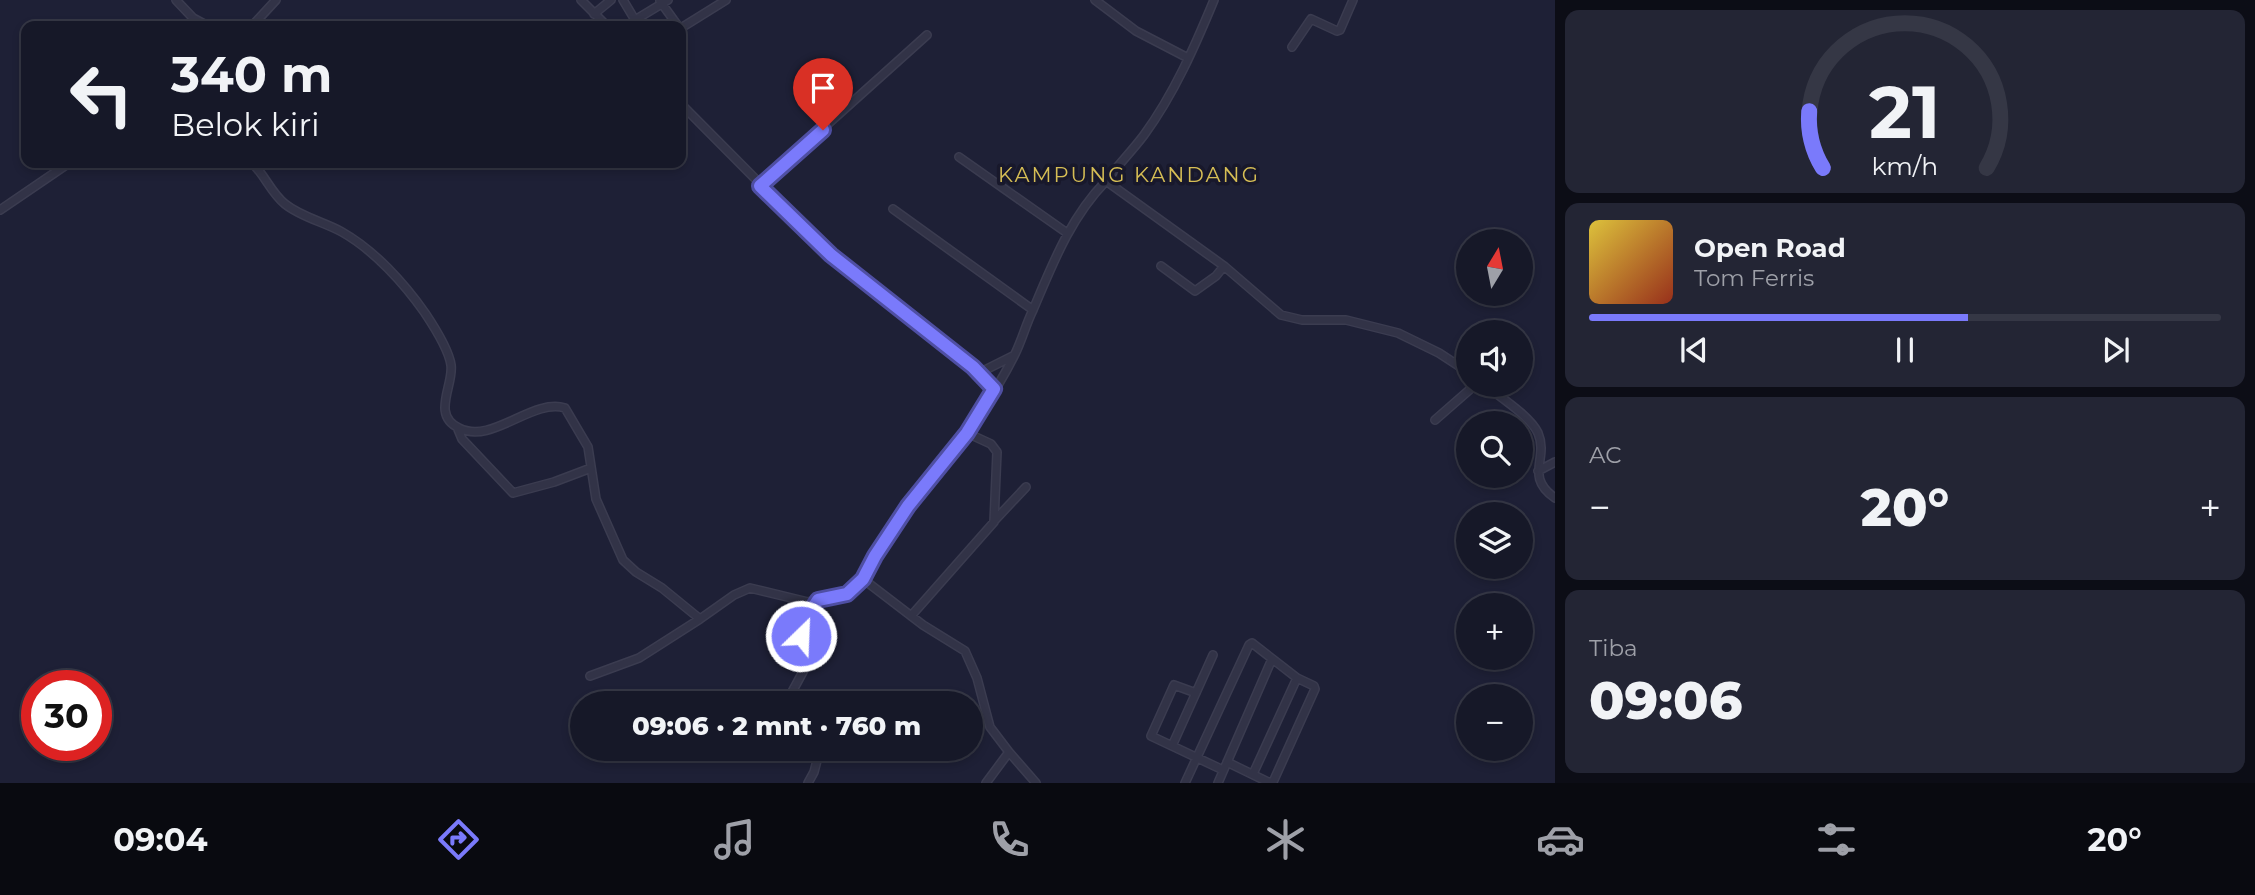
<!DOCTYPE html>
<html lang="id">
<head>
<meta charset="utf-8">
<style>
	:root { --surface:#161828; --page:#232534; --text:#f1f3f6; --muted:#9ea0a8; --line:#353745; --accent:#7a7afb }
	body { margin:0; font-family:Montserrat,sans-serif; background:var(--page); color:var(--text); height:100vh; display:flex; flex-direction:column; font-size:26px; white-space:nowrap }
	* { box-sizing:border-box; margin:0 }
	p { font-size:23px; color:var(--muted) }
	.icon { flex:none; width:38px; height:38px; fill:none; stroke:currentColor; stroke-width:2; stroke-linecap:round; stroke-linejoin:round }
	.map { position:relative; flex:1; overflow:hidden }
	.drawer { display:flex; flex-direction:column; gap:10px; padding:10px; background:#0c0d16; width:700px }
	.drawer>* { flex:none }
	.banner { position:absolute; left:21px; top:21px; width:665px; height:147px; border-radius:14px; box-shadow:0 4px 10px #0003,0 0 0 2px var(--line); background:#161828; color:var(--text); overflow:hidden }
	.needle { width:46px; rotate:10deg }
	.buttons { position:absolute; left:1456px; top:229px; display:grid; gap:14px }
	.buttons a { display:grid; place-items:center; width:77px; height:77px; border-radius:50%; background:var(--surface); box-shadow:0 4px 10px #0003,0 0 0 2px var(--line); font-size:35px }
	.speed { position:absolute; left:21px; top:670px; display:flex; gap:14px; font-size:35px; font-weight:700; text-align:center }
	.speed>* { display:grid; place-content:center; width:91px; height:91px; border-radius:50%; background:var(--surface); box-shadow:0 4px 10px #0003,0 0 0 2px var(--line); line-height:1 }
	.speed .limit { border:10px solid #d22; background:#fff; color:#111 }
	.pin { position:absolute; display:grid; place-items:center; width:60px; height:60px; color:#fff; margin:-72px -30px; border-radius:50% 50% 50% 0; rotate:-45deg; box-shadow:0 0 7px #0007 }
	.pin .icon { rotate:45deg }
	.me { position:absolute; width:77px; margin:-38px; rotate:24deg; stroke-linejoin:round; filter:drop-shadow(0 0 5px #0008) }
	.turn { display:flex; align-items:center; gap:24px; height:147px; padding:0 35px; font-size:32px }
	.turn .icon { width:91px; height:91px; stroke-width:2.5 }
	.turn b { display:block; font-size:49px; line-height:60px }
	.big { font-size:52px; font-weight:800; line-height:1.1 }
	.drawer .card { flex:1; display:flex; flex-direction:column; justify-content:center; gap:10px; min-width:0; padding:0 24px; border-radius:14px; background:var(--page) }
	.drawer .dial { align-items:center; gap:0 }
	.dial svg { height:182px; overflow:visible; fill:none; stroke:var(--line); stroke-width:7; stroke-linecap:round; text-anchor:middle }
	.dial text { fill:var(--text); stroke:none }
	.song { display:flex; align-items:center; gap:21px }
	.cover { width:84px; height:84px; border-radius:10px; background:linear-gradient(135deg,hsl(50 70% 55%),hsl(10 70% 35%)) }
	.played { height:7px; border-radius:4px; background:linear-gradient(90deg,var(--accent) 60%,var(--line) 60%) }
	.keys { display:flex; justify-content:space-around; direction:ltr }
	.heat { display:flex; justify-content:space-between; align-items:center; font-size:38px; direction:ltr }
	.trip { position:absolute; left:570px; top:691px; width:413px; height:70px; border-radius:35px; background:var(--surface); box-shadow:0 4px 10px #0003,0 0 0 2px var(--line); font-weight:800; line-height:70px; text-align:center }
	.tabs { display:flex; height:112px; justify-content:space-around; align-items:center; background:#090a10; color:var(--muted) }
	.tabs .icon { width:49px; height:49px }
	.tabs .active { color:var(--accent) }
	.tabs b { font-size:32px; color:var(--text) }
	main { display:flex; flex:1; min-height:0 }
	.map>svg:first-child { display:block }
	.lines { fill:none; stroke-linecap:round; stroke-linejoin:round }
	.minor-casing { stroke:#3b3c50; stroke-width:10 }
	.minor { stroke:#323347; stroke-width:7 }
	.route-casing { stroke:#4f4fa3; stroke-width:18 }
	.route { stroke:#7a7afb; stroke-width:12 }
	.labels { text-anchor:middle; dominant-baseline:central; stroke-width:7; stroke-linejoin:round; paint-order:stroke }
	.quarter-label { font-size:21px; letter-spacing:2px; fill:#d6be55; stroke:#18182b }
</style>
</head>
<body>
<main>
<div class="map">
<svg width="1555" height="783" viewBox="0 0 1555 783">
	<rect width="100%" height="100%" fill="#1e2036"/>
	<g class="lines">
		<defs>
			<path id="minor" d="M 176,0 L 193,18 L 208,26
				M 581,0 L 607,26
				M 623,0 L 635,20 L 668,0
				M 1095,0 L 1136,31 L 1188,58
				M 660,1 L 678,26
				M 594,14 L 611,0
				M 252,26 L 276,0
				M 627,26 L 635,20
				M 681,28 L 726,0
				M 1292,47 L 1311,19 L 1337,31 L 1340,30 L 1353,0
				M 681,104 L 831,255 L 973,367 L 994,389
				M 959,157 L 1067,233
				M 252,163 C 265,175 271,193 285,204 C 301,217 324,222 342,232 C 374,250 404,283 425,313 C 433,325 449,351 451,365 C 454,385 431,415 459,428 C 492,445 532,398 565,408 L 588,447 L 596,499 L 623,560 L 636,572 L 662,588 L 700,619 L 734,595 L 750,588 L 808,602 L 847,594 L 863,579 L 923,625 L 965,651 L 977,678 L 990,727 L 1009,752
				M 1106,181 C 1118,165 1132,151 1144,135 C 1174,94 1195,46 1214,0
				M 760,185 L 927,35
				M 893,209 L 1033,310
				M 0,210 L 69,163
				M 1161,266 L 1195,291 L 1216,276 L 1224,266
				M 979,373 L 1013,356
				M 1485,385 C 1500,397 1530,416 1538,433 C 1549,459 1524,476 1555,498
				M 1435,420 L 1475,385
				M 457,427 L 462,439 L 513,493 L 554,482 L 591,468
				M 1538,471 L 1555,462
				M 994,521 L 1026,487
				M 863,579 C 905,498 975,436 1015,354 C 1022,340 1026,324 1033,310 C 1053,263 1070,218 1106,181 L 1224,266 L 1281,315 L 1302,320 L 1346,320 L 1398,333 L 1439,353 L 1468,372
				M 911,616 L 994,522 L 997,452 L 991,444 L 967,433
				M 590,676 L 639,658 L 700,619
				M 1196,693 L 1174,685 L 1151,736 L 1223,770
				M 792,704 L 792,692 L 805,668 L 801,630 L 805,620 L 818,600
				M 1172,746 L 1213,655
				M 1253,774 L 1297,678
				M 808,783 L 814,772 L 820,749
				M 986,783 L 1009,752 L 1036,783
				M 1185,783 L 1249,645 L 1252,643 L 1297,678 L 1314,686 L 1315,689 L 1273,782 L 1268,782 L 1227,762
				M 1218,783 L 1272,659"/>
		</defs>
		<!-- minor casing -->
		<use href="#minor" class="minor-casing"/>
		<!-- minor -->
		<use href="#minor" class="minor"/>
	</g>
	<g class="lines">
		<defs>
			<path id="route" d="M 801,636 L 805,620 L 818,600 L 847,594 L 863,579 L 875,556 L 908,506 L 967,433 L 994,389 L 973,367 L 831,255 L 760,186 L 823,130"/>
		</defs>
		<!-- route casing -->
		<use href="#route" class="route-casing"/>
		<!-- route -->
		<use href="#route" class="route"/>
	</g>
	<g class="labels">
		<!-- quarter labels -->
		<g class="quarter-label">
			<text x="1129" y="174">KAMPUNG KANDANG</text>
		</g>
	</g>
</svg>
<div class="buttons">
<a><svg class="needle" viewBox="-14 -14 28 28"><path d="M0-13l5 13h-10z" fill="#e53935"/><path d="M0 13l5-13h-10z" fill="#9ea0a8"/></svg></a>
<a><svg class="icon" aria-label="sound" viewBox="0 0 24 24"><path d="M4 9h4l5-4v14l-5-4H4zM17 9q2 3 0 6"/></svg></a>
<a><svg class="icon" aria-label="search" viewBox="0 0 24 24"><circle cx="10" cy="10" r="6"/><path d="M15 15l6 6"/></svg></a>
<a><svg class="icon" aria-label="layers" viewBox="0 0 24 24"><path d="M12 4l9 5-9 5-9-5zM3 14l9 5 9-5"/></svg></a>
<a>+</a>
<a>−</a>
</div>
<div class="speed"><div class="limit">30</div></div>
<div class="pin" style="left:823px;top:130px;background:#d93025"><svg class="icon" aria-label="arrive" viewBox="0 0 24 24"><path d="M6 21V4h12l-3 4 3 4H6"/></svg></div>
<svg class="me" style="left:801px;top:636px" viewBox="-20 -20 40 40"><circle r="17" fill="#7a7afb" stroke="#fff" stroke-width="3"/><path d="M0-11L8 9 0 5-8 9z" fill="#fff"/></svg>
<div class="trip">09:06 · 2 mnt · 760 m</div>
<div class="banner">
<div class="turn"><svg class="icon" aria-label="left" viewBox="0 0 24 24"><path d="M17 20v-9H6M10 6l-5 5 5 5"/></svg><div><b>340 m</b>Belok kiri</div></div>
</div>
</div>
<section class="drawer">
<div class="card dial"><svg viewBox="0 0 100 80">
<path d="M14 69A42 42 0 1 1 86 69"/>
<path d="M14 69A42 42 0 0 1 8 44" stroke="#7a7afb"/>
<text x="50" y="56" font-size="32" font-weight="700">21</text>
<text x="50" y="72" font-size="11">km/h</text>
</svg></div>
<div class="card">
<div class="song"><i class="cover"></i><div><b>Open Road</b><p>Tom Ferris</p></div></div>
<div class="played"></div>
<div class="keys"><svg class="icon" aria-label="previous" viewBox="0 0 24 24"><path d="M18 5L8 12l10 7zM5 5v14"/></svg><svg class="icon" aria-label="pause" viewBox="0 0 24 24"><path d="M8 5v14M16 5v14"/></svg><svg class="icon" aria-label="next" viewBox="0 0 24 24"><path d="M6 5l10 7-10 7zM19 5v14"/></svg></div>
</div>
<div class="card"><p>AC</p>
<div class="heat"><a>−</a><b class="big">20°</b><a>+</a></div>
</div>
<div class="card"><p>Tiba</p><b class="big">09:06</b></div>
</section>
</main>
<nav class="tabs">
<b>09:04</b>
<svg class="icon active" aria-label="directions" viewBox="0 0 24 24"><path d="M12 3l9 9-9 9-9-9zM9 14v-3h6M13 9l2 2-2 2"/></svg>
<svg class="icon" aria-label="music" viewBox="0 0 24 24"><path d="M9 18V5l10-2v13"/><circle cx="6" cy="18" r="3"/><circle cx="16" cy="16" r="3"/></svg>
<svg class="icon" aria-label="phone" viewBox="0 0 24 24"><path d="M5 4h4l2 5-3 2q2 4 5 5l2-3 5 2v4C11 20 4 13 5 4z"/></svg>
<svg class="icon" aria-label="climate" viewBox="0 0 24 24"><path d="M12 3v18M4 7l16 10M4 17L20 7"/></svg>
<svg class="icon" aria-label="car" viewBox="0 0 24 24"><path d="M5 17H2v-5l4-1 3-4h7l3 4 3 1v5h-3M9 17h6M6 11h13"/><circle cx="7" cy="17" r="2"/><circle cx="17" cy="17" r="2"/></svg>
<svg class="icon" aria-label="filters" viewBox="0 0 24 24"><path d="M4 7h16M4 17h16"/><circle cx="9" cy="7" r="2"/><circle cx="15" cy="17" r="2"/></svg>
<b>20°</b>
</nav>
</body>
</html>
